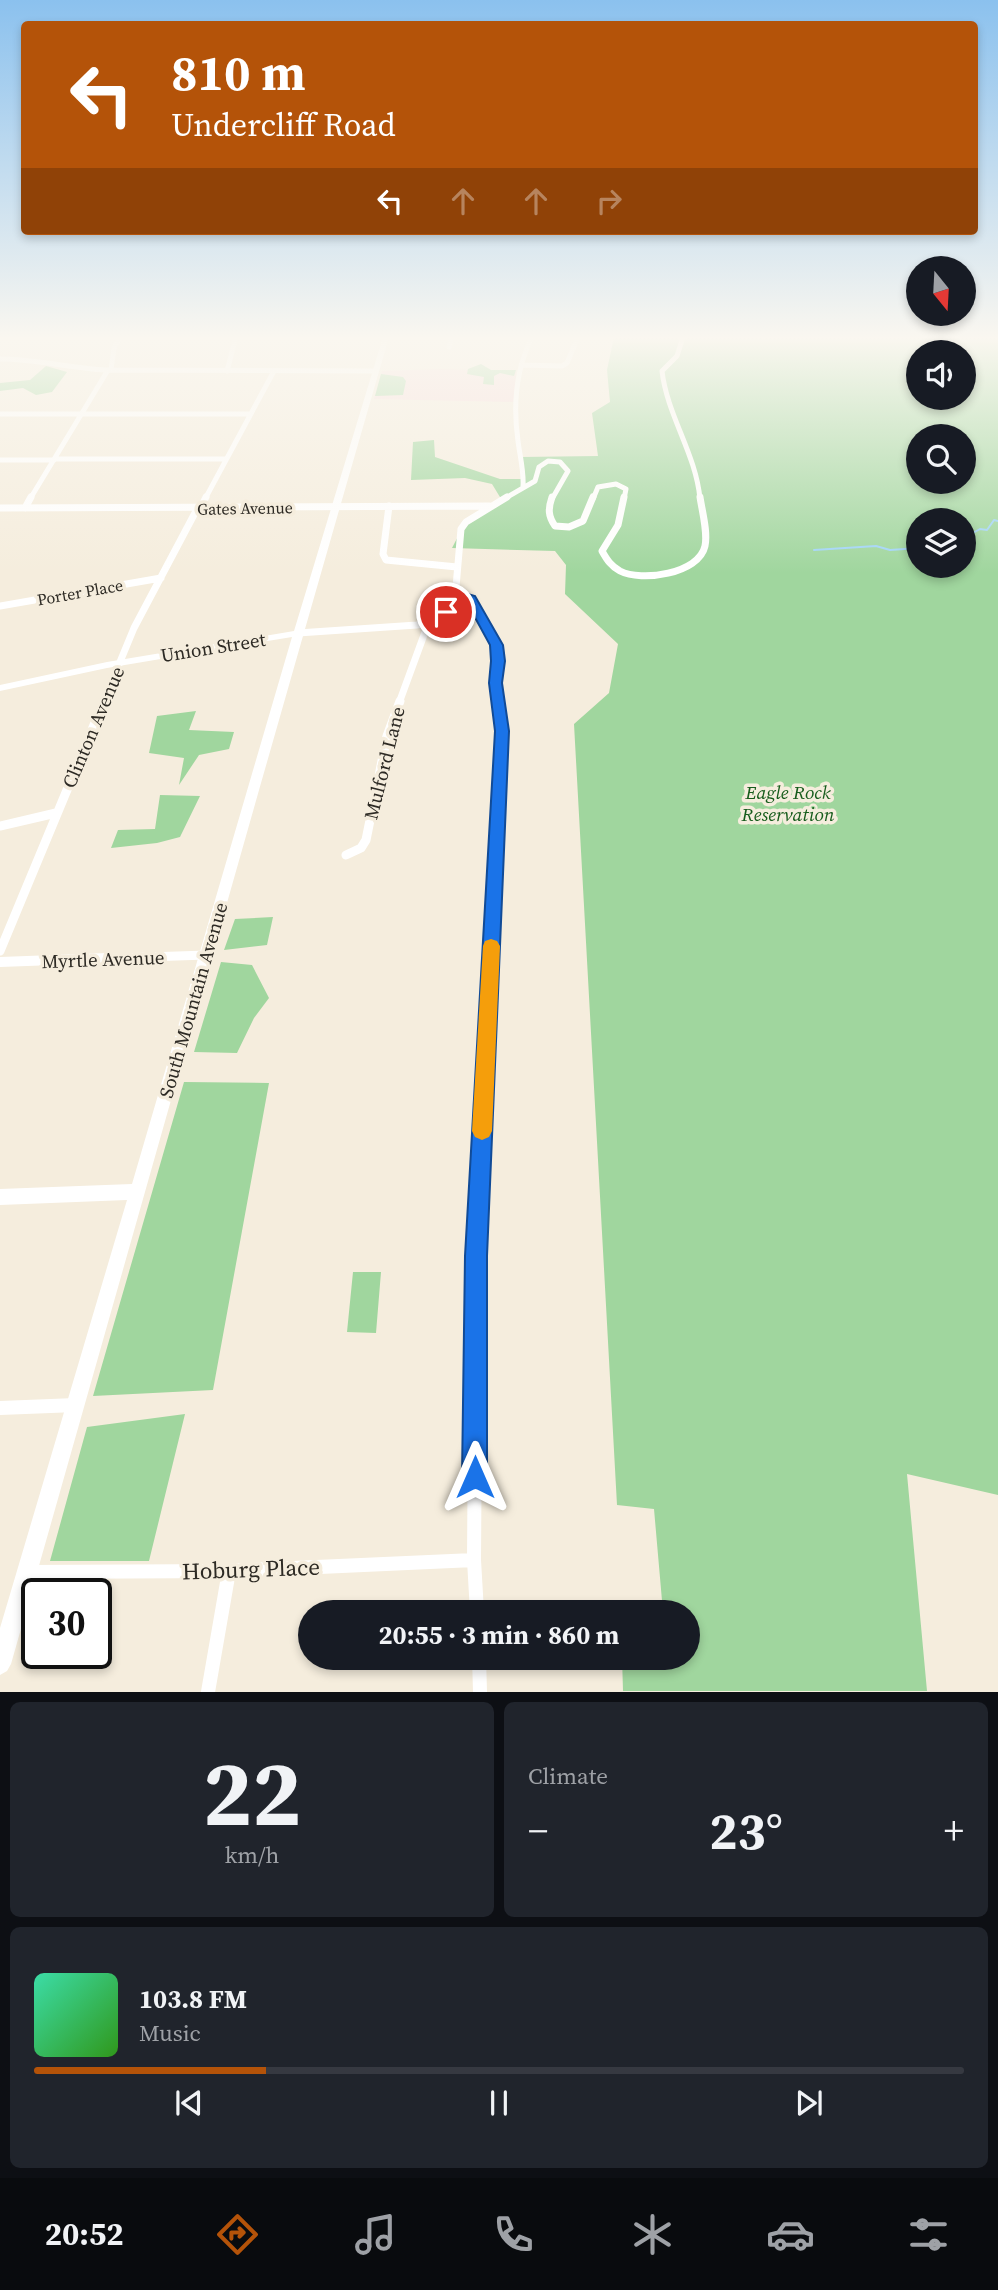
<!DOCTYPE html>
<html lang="en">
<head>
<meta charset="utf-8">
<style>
	:root { --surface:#171b24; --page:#20242c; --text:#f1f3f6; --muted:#9ea1a6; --line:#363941; --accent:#b45309 }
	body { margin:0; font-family:"Source Serif 4",serif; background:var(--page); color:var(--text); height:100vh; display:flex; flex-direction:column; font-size:26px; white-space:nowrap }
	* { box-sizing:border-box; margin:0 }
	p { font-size:23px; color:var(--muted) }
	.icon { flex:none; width:38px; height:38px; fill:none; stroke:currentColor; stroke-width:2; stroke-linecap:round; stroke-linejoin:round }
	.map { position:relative; height:1692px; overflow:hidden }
	.side { display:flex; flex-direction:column; gap:10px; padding:10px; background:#0d0f14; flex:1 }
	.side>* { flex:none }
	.guide { position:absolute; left:21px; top:21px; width:957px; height:214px; border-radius:7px; box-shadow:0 4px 10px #0003; background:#b45309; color:#fff; overflow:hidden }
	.needle { width:46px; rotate:162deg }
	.controls { position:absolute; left:906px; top:256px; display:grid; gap:14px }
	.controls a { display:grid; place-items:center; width:70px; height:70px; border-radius:50%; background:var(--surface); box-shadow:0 4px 10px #0003; font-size:35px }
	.speed { position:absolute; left:21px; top:1578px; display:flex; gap:14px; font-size:35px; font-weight:700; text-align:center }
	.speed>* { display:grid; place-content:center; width:91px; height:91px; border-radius:50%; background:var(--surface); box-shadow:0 4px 10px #0003; line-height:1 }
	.speed .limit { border:4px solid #111; border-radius:10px; background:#fff; color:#111 }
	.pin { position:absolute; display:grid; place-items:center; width:60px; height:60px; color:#fff; margin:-30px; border:4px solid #fff; border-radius:50%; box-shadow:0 2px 7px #0007 }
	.me { position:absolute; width:77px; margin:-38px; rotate:0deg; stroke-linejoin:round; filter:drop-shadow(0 0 5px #0008) }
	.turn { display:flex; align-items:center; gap:24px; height:147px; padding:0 35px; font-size:32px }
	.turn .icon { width:91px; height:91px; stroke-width:2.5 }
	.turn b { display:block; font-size:49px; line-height:60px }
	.lanes { display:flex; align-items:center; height:66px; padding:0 35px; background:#0003; justify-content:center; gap:35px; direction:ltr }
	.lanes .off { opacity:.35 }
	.big { font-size:52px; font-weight:700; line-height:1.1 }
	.side .widget { flex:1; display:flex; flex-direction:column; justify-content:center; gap:10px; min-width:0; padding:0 24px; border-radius:10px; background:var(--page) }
	.side .dial { align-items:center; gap:0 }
	.dial b { font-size:91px; line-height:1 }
	.song { display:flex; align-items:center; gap:21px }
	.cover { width:84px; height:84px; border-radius:10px; background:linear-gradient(135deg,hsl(160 70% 55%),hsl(110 70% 35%)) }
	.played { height:7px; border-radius:4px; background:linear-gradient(90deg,var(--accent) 25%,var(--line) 25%) }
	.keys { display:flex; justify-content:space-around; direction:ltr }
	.heat { display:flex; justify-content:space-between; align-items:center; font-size:38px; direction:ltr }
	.side .tiles { flex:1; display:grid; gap:10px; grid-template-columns:1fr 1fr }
	.widget:last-child { grid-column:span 2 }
	.trip { position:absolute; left:298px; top:1600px; width:402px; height:70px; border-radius:35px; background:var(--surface); box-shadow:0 4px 10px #0003; font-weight:700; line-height:70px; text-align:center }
	.tab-bar { display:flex; height:112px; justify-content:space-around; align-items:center; background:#090b0e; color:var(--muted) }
	.tab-bar .icon { width:49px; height:49px }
	.tab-bar .selected { color:var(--accent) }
	.tab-bar b { font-size:32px; color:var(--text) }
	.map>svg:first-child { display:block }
	.education { fill:#f7dcdb }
	.green { fill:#a0d69e; fill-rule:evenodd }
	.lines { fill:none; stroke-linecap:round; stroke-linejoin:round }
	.stream { stroke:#a1d4f7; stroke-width:2 }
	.street-far4 { stroke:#fff; stroke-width:5 }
	.street-far3 { stroke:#fff; stroke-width:7 }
	.street-far2 { stroke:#fff; stroke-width:9 }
	.street-far1 { stroke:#fff; stroke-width:10 }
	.street { stroke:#fff; stroke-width:14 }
	.secondary { fill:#fff; fill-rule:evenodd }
	.route { fill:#1a73e8; stroke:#114b97; stroke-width:2 }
	.slow { fill:#f59e0b }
	.labels { text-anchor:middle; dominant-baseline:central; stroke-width:7; stroke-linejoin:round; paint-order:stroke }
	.far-street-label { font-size:16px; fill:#2d2a24; stroke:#f5eddd }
	.street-label { font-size:19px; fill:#2d2a24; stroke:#f5eddd }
	.park-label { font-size:19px; font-style:italic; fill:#165c1b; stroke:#f5eddd }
	.near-street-label { font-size:23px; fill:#2d2a24; stroke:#f5eddd }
</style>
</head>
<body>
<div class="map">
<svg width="998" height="1692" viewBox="0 0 998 1692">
	<rect width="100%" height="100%" fill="#f5eddd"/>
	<!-- education -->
	<path class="education" d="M 442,369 L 516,372 L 515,402 L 374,399 L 382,371 Z"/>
	<!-- green -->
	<path class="green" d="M 614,337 L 998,337 L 998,1495 L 907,1474 L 927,1691 L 623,1691 L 622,1657 L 688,1657 L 688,1612 L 663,1612 L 654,1509 L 617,1505 L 574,724 L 609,693 L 618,644 L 565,594 L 566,565 L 555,551 L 452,548 L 466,521 L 503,502 L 492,484 L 465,478 L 411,480 L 413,442 L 434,440 L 435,457 L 500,479 L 522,479 L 520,457 L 598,456 L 592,413 L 610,402 L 607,370 ZM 919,352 L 964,352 L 964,397 L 919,397 ZM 919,436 L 964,436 L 964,481 L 919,481 ZM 919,520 L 964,520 L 964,565 L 919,565 Z
		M 481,364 L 491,370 L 516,370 L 514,376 L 500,373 L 494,376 L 494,385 L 483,384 L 484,377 L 467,374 L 468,369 Z
		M 46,366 L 67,372 L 52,392 L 36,395 L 23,388 L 0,391 L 0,383 L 30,380 Z
		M 381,374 L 403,377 L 406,381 L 403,395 L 375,396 Z
		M 196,711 L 189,730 L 234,732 L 229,749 L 199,755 L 179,785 L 184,758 L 149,753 L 157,716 Z
		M 160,795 L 200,796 L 180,837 L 157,843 L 111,848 L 118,830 L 155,829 Z
		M 273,917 L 267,945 L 224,950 L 235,919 Z
		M 221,962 L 252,965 L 269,998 L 254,1018 L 237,1053 L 194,1052 Z
		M 184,1082 L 269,1083 L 213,1390 L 93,1396 Z
		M 353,1272 L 381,1272 L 376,1333 L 347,1332 Z
		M 185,1414 L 149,1561 L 50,1561 L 87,1427 Z"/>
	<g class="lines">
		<!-- stream -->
		<path class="stream" d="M 964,538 L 980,529 L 987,530 L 994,520 L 998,521
			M 814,550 L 876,546 L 890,550 L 919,548"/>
		<!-- street-far4 -->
		<path class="street-far4" d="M 683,337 L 677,356 L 662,371 C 667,415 696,454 700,499
			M 449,347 L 452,337
			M 0,359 C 36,359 70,368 106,370 L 376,371
			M 521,365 L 562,366 L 567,363 L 578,337
			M 111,370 L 114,348 L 120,337
			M 227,371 L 236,337
			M 0,414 L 250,414
			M 55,459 L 226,459
			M 0,460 L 54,460
			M 523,486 C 524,471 520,457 518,441 C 513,406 516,369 532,337
			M 30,499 L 108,370
			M 205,499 L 274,371
			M 504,499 L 535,481 L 539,467 L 548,461 L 560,462 L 568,471 L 552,499
			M 593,499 L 598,487 L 616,484 L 626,489 L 624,499"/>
		<!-- street-far3 -->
		<path class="street-far3" d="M 552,497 C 548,509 548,516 555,526 L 569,527 L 583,521 L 593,497
			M 624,497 L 618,525 L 602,551 C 607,560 611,566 620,571 C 641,582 699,574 705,546 C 708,532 702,511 700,497
			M 389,506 L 383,554 L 386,560 L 457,567
			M 0,508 L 489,506
			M 25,508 L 31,497
			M 200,509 L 206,497
			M 454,594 L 474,601 C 481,615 492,631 496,647 C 500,664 495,684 498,703
			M 0,606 L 161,578
			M 298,633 L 417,625 L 441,619 L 456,587 L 461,529 L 466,522 L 507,497
			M 103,703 L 134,628 L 197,509
			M 399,703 L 428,624"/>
		<!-- street-far2 -->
		<path class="street-far2" d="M 0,826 L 56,813
			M 346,855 L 361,848 L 366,840 L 387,736 L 400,701
			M 0,951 L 104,701
			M 57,960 L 207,955
			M 491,960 L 502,731 L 498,701"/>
		<!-- street-far1 -->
		<path class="street-far1" d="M 0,962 L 108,958
			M 476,1284 L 491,958"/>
		<!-- street -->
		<path class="street" d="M 476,1282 L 474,1560 L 477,1612
			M 0,1408 L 76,1405
			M 28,1572 L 229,1571 L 474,1560
			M 479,1657 L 480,1692
			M 208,1692 L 229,1571"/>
		<!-- secondary -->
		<path class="secondary" d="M 383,337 L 389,337 C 261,779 137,1222 11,1664 L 7,1671 L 0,1675 L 0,1628 L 127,1200 L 0,1205 L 0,1189 L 132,1184 L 292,637 L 107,668 L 0,691 L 0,685 L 107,662 L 294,631 Z"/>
	</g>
	<!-- sky -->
	<linearGradient id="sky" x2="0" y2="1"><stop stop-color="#8bc1ee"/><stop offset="0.59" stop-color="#faf7f0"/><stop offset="1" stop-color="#faf7f0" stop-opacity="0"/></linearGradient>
	<rect width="998" height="573" fill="url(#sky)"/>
	<!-- route -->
	<path class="route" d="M 454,590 L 475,596 L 503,645 L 505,661 L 502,683 L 509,731 L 487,1256 L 487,1477 L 484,1486 L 475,1490 L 466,1486 L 462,1477 L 465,1256 L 495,731 L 489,683 L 491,661 L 490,645 L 466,601 L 458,599 L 451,614 L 446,616 L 440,612 L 448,594 Z"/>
	<!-- slow -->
	<path class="slow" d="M 491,939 L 497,941 L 500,946 L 492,1131 L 489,1137 L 482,1140 L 475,1137 L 472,1131 L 483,946 L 485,941 Z"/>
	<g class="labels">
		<!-- far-street labels -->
		<g class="far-street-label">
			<text transform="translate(245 508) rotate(-1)">Gates Avenue</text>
			<text transform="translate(80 592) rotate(-10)">Porter Place</text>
		</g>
		<!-- street labels -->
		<g class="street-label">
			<text transform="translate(213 647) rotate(-9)">Union Street</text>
			<text transform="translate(93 727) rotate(-67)">Clinton Avenue</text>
			<text transform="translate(384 763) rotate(-76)">Mulford Lane</text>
			<text transform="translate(103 959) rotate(-2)">Myrtle Avenue</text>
			<text transform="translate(193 1000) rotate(-74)">South Mountain Avenue</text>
		</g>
		<!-- park labels -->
		<g class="park-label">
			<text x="788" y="792">Eagle Rock<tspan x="788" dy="22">Reservation</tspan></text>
		</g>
		<!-- near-street labels -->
		<g class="near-street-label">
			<text transform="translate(251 1569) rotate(-2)">Hoburg Place</text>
		</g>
	</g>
</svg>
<div class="controls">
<a><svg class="needle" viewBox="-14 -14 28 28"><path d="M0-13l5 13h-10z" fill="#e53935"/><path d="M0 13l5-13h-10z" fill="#9ea1a6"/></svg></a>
<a><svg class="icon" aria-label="sound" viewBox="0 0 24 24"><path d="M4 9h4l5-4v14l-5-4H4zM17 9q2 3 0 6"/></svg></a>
<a><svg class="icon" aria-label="search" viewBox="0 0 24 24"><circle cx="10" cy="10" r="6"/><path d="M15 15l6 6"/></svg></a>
<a><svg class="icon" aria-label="layers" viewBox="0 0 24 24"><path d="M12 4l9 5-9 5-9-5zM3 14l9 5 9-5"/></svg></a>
</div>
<div class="speed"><div class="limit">30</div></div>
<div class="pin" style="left:446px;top:612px;background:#d93025"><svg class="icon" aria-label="arrive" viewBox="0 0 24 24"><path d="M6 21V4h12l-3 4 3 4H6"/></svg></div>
<svg class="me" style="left:475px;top:1477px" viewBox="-20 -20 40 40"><path d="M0-17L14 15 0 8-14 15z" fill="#1a73e8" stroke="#fff" stroke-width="4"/></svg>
<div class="trip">20:55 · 3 min · 860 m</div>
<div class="guide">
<div class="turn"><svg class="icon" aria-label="left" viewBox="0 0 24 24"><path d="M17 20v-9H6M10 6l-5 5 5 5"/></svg><div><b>810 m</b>Undercliff Road</div></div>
<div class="lanes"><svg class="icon" aria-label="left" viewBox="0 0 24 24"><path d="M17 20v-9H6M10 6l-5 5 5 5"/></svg><svg class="icon off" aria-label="ahead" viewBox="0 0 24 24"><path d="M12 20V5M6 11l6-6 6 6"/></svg><svg class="icon off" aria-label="ahead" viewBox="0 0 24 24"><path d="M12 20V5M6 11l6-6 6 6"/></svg><svg class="icon off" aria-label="right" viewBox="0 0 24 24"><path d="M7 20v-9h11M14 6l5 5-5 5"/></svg></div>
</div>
</div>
<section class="side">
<div class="tiles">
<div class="widget dial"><b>22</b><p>km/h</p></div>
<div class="widget"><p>Climate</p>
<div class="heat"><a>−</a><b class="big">23°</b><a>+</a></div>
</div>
<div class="widget">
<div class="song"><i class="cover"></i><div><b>103.8 FM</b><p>Music</p></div></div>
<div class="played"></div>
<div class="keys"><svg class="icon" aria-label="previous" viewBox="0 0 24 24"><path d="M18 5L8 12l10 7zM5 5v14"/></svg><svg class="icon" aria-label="pause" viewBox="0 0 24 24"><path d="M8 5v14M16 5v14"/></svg><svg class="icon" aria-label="next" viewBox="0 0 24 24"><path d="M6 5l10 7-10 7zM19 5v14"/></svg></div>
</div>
</div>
</section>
<nav class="tab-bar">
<b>20:52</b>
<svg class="icon selected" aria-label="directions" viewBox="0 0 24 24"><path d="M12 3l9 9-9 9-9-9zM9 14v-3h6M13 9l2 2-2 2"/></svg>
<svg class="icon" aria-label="music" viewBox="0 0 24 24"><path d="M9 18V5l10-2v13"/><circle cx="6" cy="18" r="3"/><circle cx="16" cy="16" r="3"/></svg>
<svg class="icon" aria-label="phone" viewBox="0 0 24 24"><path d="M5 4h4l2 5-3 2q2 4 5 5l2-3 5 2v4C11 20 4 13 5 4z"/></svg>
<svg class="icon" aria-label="climate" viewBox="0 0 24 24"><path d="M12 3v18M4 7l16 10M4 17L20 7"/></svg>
<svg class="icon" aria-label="car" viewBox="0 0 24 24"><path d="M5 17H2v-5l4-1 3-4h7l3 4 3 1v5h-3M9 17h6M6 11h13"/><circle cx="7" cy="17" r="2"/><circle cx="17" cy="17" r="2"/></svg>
<svg class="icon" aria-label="filters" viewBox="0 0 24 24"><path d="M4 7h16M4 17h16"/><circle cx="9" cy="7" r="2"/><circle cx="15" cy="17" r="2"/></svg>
</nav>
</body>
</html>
